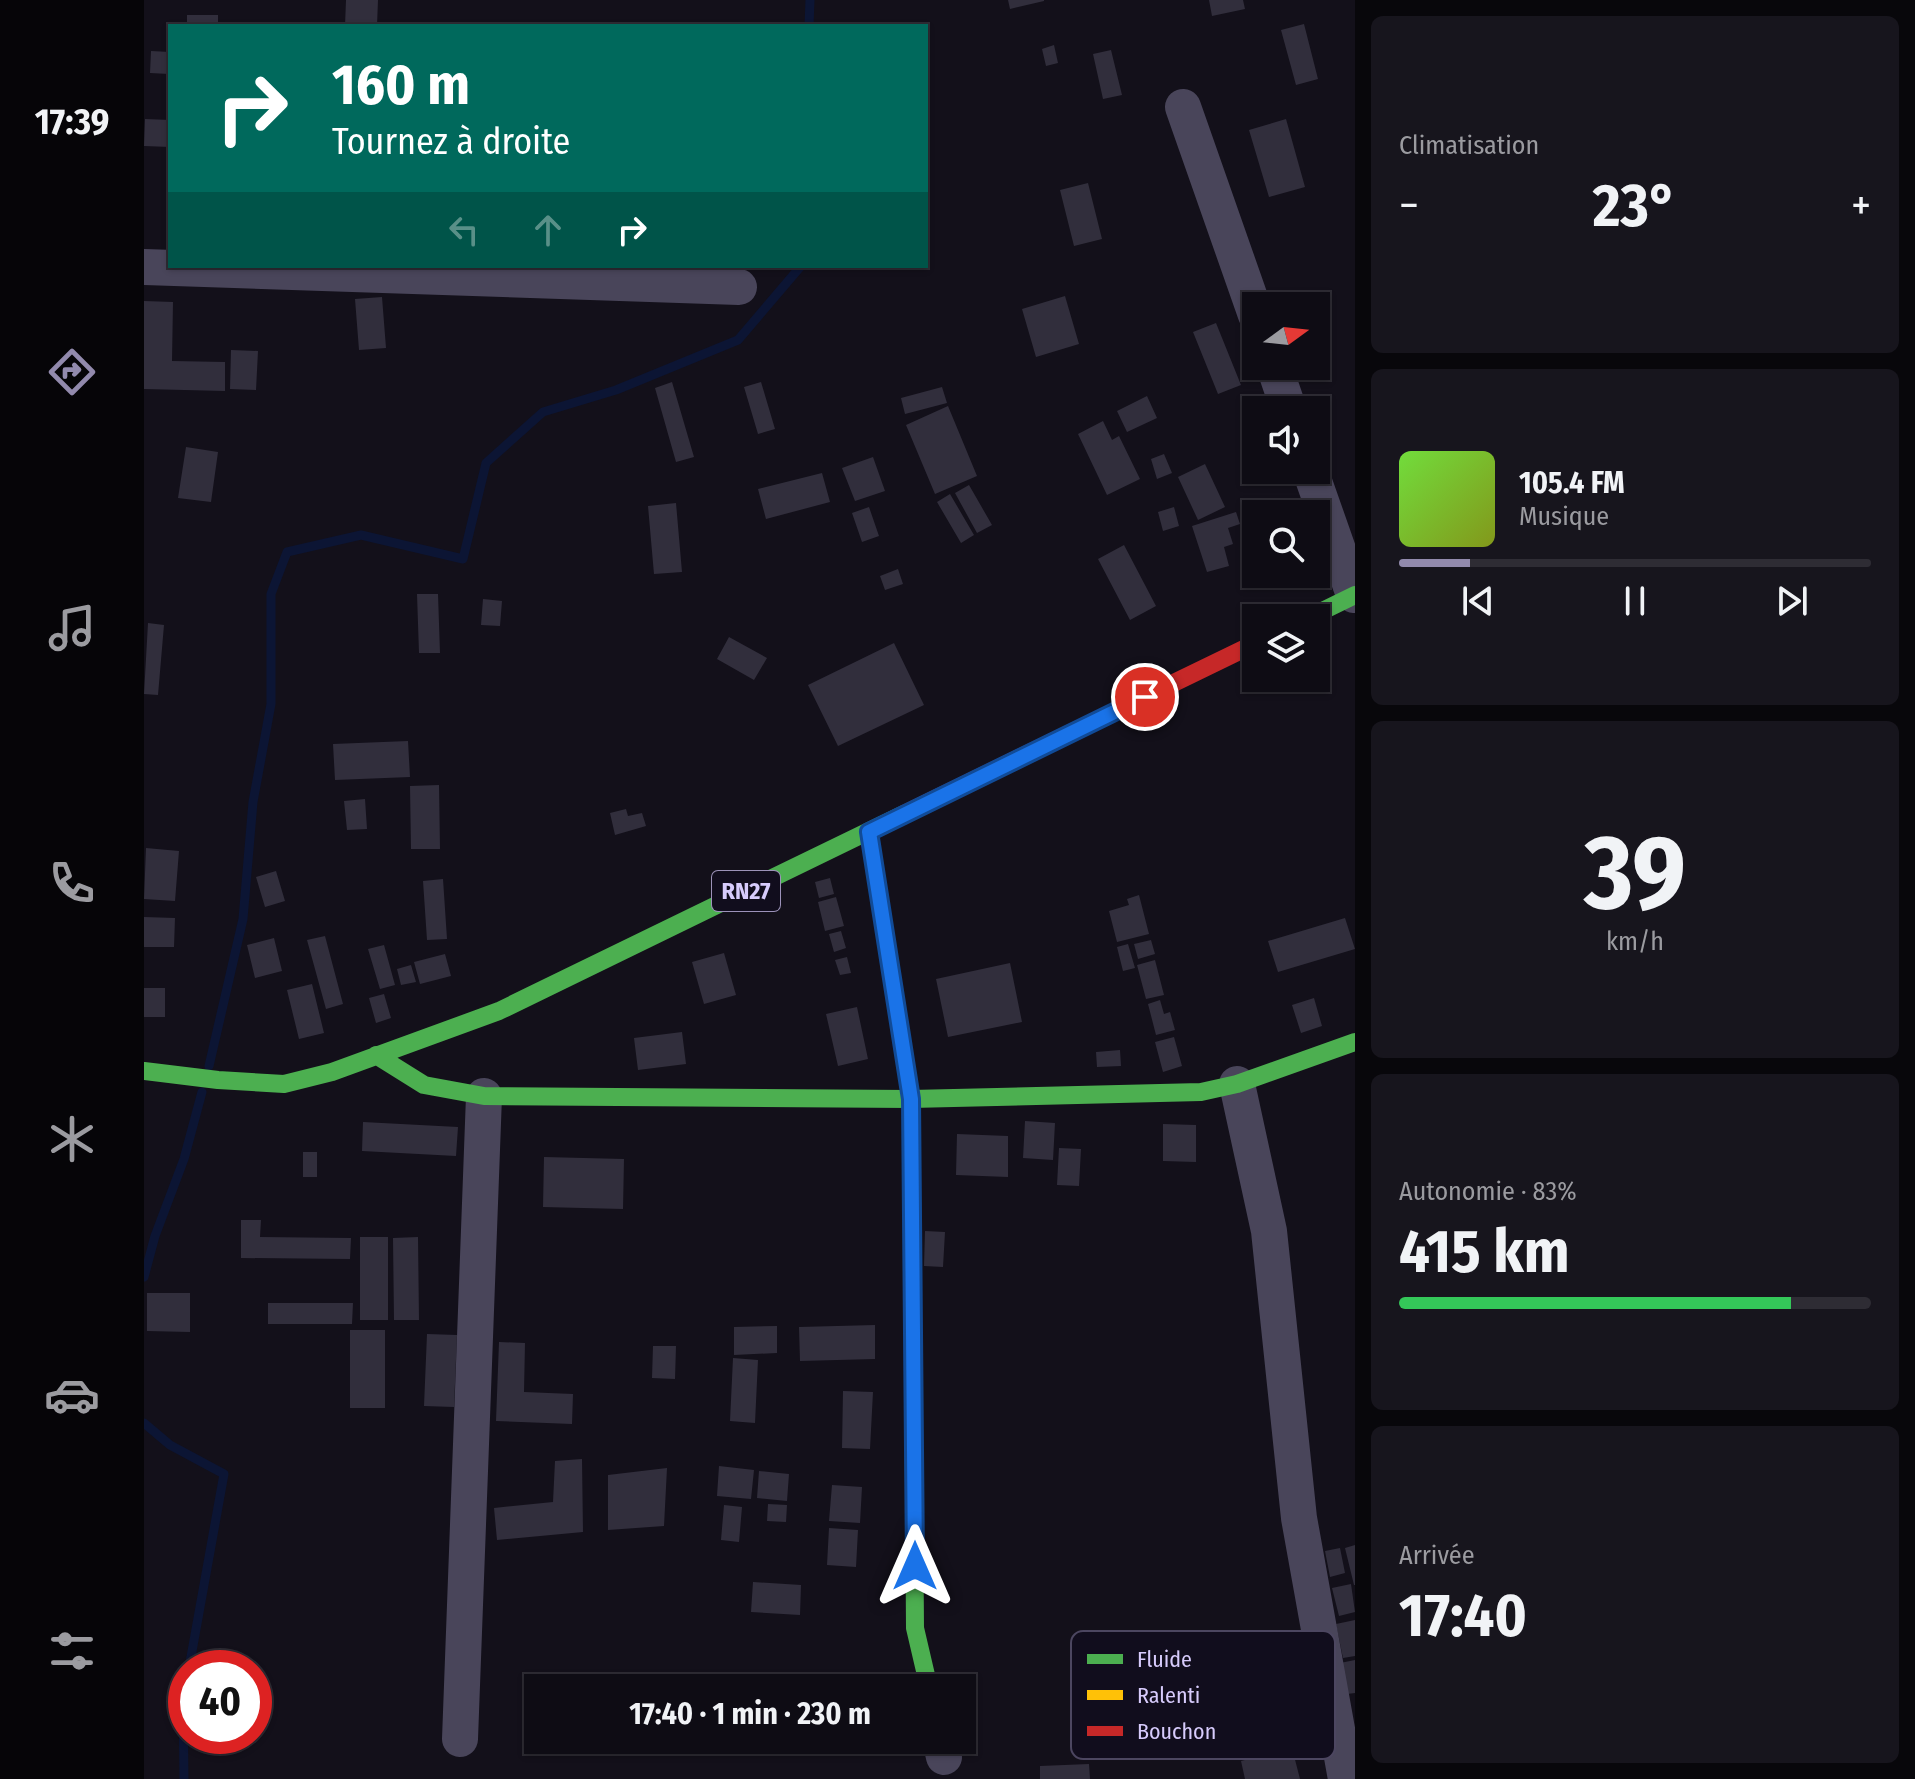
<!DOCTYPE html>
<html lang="fr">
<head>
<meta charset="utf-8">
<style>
	:root { --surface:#0e0c14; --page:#17151d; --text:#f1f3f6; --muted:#9b9ba0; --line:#2e2c34; --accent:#928aad }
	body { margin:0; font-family:"Fira Sans Condensed",sans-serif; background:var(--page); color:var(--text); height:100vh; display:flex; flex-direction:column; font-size:30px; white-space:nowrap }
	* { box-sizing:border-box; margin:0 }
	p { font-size:26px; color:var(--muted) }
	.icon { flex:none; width:44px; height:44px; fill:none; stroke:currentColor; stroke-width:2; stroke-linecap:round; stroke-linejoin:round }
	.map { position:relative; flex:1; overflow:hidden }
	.drawer { display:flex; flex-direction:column; gap:16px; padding:16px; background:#08070b; width:560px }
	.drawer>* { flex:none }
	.guide { position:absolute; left:24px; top:24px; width:760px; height:244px; border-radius:0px; box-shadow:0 2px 6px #0004,0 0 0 2px var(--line); background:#00695c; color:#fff; overflow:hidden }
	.needle { width:52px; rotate:75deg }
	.tools { position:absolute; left:1098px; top:292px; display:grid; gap:16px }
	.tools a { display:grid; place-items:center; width:88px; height:88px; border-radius:0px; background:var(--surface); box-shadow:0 2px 6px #0004,0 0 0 2px var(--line); font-size:40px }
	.speed { position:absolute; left:24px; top:1650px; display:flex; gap:16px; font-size:40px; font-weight:700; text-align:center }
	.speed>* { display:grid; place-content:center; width:104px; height:104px; border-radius:50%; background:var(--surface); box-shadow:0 2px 6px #0004,0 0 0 2px var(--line); line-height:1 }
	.speed .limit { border:12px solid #d22; background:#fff; color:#111 }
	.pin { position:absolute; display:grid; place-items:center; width:68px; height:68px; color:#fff; margin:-34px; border:4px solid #fff; border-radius:50%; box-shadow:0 2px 8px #0007 }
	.me { position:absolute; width:88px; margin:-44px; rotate:0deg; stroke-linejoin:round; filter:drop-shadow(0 0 6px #0008) }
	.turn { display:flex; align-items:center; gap:28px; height:168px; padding:0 32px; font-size:36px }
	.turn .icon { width:104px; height:104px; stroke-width:2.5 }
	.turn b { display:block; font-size:56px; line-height:68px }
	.lanes { display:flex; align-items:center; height:76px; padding:0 32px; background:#0003; justify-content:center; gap:40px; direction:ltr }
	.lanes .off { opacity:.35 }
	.big { font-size:60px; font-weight:700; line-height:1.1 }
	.drawer .tile { flex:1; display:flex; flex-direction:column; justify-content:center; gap:12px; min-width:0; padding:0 28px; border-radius:12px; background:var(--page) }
	.drawer .dial { align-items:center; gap:0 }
	.dial b { font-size:104px; line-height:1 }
	.song { display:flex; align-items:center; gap:24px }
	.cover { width:96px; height:96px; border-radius:12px; background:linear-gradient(135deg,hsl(100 70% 55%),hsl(70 70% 35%)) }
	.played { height:8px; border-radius:4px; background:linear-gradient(90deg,var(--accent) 15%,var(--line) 15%) }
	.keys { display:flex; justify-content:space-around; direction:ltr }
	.heat { display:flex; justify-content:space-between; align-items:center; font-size:44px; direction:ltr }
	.charge { height:12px; border-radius:6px; background:linear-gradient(90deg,#34c759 83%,var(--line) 0) }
	.trip { position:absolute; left:380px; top:1674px; width:452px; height:80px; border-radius:0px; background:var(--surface); box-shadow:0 2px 6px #0004,0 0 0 2px var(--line); font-weight:700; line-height:80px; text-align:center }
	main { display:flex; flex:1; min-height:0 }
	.menu { display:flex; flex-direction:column; width:144px; justify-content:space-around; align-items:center; background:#060508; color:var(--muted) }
	.menu .icon { width:56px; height:56px }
	.menu .current { color:var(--accent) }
	.menu b { font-size:36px; color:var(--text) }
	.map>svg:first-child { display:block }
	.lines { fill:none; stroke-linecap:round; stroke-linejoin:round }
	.stream { stroke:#0c1534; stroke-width:9 }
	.building { fill:#312e3c }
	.street { stroke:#49455a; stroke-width:36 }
	.fast { stroke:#4caf50; stroke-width:18 }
	.slow { stroke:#ffc107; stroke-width:18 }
	.jam { stroke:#c62828; stroke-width:18 }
	.route-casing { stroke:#114b97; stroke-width:20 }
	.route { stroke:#1a73e8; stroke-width:14 }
	.labels { text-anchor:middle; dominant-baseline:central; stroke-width:7; stroke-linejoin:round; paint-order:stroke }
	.shield { fill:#110d1d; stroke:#9c92b9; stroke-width:2 }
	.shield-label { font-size:24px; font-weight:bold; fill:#d7cbfc }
	.key { fill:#110d1d; stroke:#4c4660; stroke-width:2 }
	.key-label { font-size:22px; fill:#d7cbfc }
</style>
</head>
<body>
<main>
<nav class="menu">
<b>17:39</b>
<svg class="icon current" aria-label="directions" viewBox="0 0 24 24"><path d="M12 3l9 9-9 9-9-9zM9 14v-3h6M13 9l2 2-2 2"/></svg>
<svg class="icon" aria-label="music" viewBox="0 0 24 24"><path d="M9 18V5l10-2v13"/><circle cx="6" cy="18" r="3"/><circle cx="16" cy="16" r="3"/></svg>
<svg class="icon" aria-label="phone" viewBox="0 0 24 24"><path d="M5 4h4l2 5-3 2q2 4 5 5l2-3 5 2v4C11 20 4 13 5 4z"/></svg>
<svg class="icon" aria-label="climate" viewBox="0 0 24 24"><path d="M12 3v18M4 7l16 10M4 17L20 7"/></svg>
<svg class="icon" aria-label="car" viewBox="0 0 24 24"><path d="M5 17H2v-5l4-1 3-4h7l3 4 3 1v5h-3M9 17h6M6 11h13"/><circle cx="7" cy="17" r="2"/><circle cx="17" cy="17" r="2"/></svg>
<svg class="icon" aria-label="filters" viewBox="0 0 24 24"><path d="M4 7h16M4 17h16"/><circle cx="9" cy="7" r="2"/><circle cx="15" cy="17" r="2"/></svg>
</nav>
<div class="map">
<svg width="1211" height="1779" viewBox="0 0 1211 1779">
	<rect width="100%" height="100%" fill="#13101a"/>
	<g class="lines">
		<!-- stream -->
		<path class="stream" d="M 665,26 L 666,0
			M 65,1066 L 99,919 L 109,802 L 127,704 L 127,594 L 143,552 L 217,535 L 319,559 L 342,463 L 399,412 L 472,390 L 594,340 L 657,266
			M 0,1277 L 11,1236 L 40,1159 L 58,1092
			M 0,1423 L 26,1445 L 80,1474 L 45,1668
			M 40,1779 L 39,1699 L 42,1685"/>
	</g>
	<!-- building -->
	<path class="building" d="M 202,0 L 234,0 L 233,26 L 201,26 Z
		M 864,0 L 900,0 L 900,1 L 866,9 Z
		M 1065,0 L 1099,0 L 1101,9 L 1068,16 Z
		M 43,15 L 74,15 L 74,26 L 43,26 Z
		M 1160,24 L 1174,79 L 1152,85 L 1137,30 Z
		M 910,45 L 914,63 L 902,66 L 898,49 Z
		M 967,50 L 978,95 L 959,99 L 949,54 Z
		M 7,51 L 26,52 L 25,74 L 6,73 Z
		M 1,119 L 26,120 L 26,147 L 0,146 Z
		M 1142,119 L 1161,187 L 1125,197 L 1105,130 Z
		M 944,183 L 958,239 L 930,246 L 916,190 Z
		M 921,296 L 935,344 L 892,357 L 878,309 Z
		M 238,297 L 242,348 L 215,350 L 211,299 Z
		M 0,301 L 29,302 L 28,361 L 81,362 L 81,391 L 0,389 Z
		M 1072,323 L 1097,385 L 1074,394 L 1049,332 Z
		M 1180,340 L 1186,360 L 1172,364 L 1172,342 Z
		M 87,350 L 114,351 L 112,390 L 86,389 Z
		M 528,382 L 550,457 L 532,462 L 511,388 Z
		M 617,382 L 631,429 L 614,434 L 600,387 Z
		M 798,387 L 803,403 L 761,414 L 757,398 Z
		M 1003,396 L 1013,418 L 983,432 L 973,411 Z
		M 804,406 L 833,476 L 791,494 L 762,425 Z
		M 959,421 L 968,440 L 975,436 L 996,479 L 963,495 L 934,434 Z
		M 1112,442 L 1112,468 L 1108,469 L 1101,446 Z
		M 42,447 L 74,452 L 67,502 L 34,498 Z
		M 1020,454 L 1028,473 L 1013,479 L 1007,459 Z
		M 729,457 L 741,491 L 711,501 L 698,468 Z
		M 1061,464 L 1081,507 L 1054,520 L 1034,477 Z
		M 678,473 L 686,502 L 622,519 L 614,489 Z
		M 825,485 L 848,525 L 833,533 L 811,493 Z
		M 806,494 L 830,535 L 817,543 L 793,502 Z
		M 532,503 L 538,572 L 510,574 L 504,506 Z
		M 725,507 L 735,536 L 718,542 L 708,513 Z
		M 1030,507 L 1035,526 L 1019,531 L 1014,512 Z
		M 1092,512 L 1096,524 L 1084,528 L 1089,544 L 1080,547 L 1085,566 L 1063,572 L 1048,526 Z
		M 980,545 L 1012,606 L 986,620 L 954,559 Z
		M 754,569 L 759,584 L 741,590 L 736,576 Z
		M 273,594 L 294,594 L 296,653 L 275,653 Z
		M 339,599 L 358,601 L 356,626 L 337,625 Z
		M 4,623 L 20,625 L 14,695 L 0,694 Z
		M 585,637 L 623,658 L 610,680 L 573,659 Z
		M 750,643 L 780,705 L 694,746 L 664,685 Z
		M 264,741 L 266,777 L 191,780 L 189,744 Z
		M 295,785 L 296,849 L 267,849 L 266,786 Z
		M 221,799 L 223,829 L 203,830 L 200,801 Z
		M 482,809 L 484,816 L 498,813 L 502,826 L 471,835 L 466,813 Z
		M 2,848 L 35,851 L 31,901 L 0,899 Z
		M 132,871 L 141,901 L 121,907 L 112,877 Z
		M 686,878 L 690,894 L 675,898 L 671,882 Z
		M 299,879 L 303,939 L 283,940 L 279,881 Z
		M 995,895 L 1005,934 L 973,942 L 965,911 L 985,905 L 983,899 Z
		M 692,897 L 700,926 L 681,931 L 674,902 Z
		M 0,917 L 31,918 L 30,947 L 0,947 Z
		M 1201,918 L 1211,949 L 1134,972 L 1124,941 Z
		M 697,931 L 702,948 L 690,952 L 685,934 Z
		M 181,936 L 199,1004 L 182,1009 L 163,940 Z
		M 130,938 L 138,971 L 111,978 L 103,945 Z
		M 1007,940 L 1011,954 L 994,959 L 990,944 Z
		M 984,944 L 991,968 L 979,971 L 973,947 Z
		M 240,945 L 251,985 L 236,989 L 224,949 Z
		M 580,953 L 592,995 L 560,1004 L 548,962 Z
		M 301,954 L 307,976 L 276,984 L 270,962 Z
		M 703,957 L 707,973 L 696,975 L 691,960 Z
		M 1011,960 L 1020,995 L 1002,999 L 993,965 Z
		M 866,963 L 878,1022 L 804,1037 L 792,979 Z
		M 267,965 L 272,982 L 257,985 L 253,969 Z
		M 168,984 L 180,1033 L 155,1039 L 143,990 Z
		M 0,988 L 21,988 L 21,1017 L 0,1017 Z
		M 240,994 L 247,1018 L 232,1023 L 225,998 Z
		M 1170,998 L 1178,1026 L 1157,1033 L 1148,1005 Z
		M 1016,1000 L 1020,1014 L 1026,1012 L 1031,1030 L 1012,1035 L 1004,1004 Z
		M 713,1007 L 724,1059 L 694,1066 L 682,1014 Z
		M 538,1032 L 542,1064 L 494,1070 L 490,1038 Z
		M 1030,1037 L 1038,1066 L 1019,1072 L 1011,1042 Z
		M 976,1050 L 977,1066 L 953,1067 L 952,1052 Z
		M 881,1121 L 911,1123 L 909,1160 L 879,1158 Z
		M 219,1122 L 314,1127 L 312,1156 L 218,1151 Z
		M 1019,1124 L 1052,1125 L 1052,1162 L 1019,1161 Z
		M 813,1134 L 864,1136 L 864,1177 L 812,1175 Z
		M 915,1148 L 937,1149 L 935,1186 L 913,1185 Z
		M 159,1152 L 173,1152 L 173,1177 L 159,1177 Z
		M 400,1157 L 480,1159 L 479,1209 L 399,1207 Z
		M 97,1220 L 117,1220 L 116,1237 L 207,1238 L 206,1259 L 97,1258 Z
		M 781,1231 L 801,1232 L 799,1267 L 780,1266 Z
		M 216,1237 L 244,1237 L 244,1320 L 216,1320 Z
		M 274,1237 L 275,1320 L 250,1320 L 249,1238 Z
		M 3,1293 L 46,1293 L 46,1332 L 3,1331 Z
		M 124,1303 L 209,1303 L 208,1324 L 124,1324 Z
		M 731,1325 L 731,1359 L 656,1361 L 655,1327 Z
		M 633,1326 L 633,1353 L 590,1355 L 590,1327 Z
		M 206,1330 L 241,1330 L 241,1408 L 206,1408 Z
		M 283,1334 L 313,1335 L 310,1407 L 280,1406 Z
		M 355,1342 L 381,1343 L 380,1392 L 429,1394 L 428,1424 L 352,1421 Z
		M 509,1346 L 532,1346 L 531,1379 L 508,1378 Z
		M 589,1358 L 614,1360 L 611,1423 L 586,1421 Z
		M 699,1391 L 729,1392 L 726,1449 L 698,1448 Z
		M 438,1459 L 439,1532 L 353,1540 L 350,1508 L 409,1502 L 411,1461 Z
		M 575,1466 L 610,1470 L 607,1499 L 573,1496 Z
		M 523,1468 L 520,1526 L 464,1530 L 464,1475 Z
		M 615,1471 L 645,1474 L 643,1501 L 613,1498 Z
		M 688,1485 L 718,1487 L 716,1523 L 685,1521 Z
		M 624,1504 L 643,1505 L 642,1522 L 623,1521 Z
		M 580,1505 L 598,1507 L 595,1542 L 577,1540 Z
		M 685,1528 L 714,1530 L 712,1567 L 683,1565 Z
		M 1211,1545 L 1211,1585 L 1210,1585 L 1201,1548 Z
		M 1196,1548 L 1201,1573 L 1186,1577 L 1181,1551 Z
		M 609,1582 L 657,1585 L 656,1615 L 607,1612 Z
		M 1207,1584 L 1211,1612 L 1195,1616 L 1188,1588 Z
		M 1211,1620 L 1211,1656 L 1199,1658 L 1192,1624 Z
		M 1211,1660 L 1211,1693 L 1203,1694 L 1196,1663 Z
		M 1148,1748 L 1156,1779 L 1101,1779 L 1097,1761 Z
		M 945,1764 L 946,1779 L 896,1779 L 896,1766 Z"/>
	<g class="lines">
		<!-- street -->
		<path class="street" d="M 1039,107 L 1112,315
			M 0,267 L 595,287
			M 1130,366 L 1145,410
			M 1166,470 L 1210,595
			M 1093,1084 L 1125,1231 L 1155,1518 L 1202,1779
			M 316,1739 L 340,1096
			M 796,1740 L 800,1757"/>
		<!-- fast -->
		<path class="fast" d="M 1164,618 L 1211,595
			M 232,1055 L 280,1085 L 340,1096 L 767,1099 L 1057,1092 L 1093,1084 L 1211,1042
			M 0,1071 L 74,1080 L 140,1084 L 188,1072 L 355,1011 L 760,814
			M 768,1194 L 771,1628 L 785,1688"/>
		<!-- slow -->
		<path class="slow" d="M 725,832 L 767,1099 L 768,1194"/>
		<!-- jam -->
		<path class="jam" d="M 760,814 L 1112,643"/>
	</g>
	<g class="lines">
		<defs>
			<path id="route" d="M 771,1566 L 767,1099 L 725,832 L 1001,697"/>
		</defs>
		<!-- route casing -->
		<use href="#route" class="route-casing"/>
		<!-- route -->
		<use href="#route" class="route"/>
	</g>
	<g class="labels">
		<!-- shield labels -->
		<rect class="shield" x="568" y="871" width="68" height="40" rx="6"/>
		<g class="shield-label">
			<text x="602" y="891">RN27</text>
		</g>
	</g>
	<!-- legend -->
	<rect x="927" y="1631" width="264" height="128" rx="12" class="key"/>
	<rect x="943" y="1654" width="36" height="10" fill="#4caf50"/>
	<rect x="943" y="1690" width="36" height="10" fill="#ffc107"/>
	<rect x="943" y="1726" width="36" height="10" fill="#c62828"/>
	<g class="key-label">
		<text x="993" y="1667">Fluide</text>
		<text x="993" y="1703">Ralenti</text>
		<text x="993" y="1739">Bouchon</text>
	</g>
</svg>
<div class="tools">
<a><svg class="needle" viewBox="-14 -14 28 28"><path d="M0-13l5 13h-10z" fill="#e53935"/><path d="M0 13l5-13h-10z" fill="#9b9ba0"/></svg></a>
<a><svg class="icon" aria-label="sound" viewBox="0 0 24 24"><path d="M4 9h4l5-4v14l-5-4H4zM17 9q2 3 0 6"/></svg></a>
<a><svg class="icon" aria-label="search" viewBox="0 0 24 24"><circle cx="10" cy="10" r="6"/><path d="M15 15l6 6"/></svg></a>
<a><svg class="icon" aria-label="layers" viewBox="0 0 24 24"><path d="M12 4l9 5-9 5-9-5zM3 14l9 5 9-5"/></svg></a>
</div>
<div class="speed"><div class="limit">40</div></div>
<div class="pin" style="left:1001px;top:697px;background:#d93025"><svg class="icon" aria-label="arrive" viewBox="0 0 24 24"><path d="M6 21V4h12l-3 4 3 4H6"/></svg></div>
<svg class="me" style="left:771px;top:1566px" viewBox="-20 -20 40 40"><path d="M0-17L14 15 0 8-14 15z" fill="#1a73e8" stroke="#fff" stroke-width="4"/></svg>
<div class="trip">17:40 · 1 min · 230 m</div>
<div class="guide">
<div class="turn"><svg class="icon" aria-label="right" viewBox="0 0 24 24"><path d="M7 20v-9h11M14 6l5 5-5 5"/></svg><div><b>160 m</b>Tournez à droite</div></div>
<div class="lanes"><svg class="icon off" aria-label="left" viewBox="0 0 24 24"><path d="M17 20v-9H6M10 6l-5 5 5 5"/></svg><svg class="icon off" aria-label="ahead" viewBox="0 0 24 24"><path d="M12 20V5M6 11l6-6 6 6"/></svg><svg class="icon" aria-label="right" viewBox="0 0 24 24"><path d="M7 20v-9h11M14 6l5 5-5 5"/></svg></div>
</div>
</div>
<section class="drawer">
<div class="tile"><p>Climatisation</p>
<div class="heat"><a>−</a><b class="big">23°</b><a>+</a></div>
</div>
<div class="tile">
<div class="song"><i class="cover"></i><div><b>105.4 FM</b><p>Musique</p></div></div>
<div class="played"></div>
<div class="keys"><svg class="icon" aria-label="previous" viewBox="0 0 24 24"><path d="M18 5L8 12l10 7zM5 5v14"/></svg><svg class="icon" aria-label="pause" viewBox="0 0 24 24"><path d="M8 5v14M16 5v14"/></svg><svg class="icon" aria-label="next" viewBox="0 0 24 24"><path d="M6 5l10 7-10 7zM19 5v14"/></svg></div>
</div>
<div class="tile dial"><b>39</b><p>km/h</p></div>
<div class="tile"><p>Autonomie · 83%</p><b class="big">415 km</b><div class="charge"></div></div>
<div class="tile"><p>Arrivée</p><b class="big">17:40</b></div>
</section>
</main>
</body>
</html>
